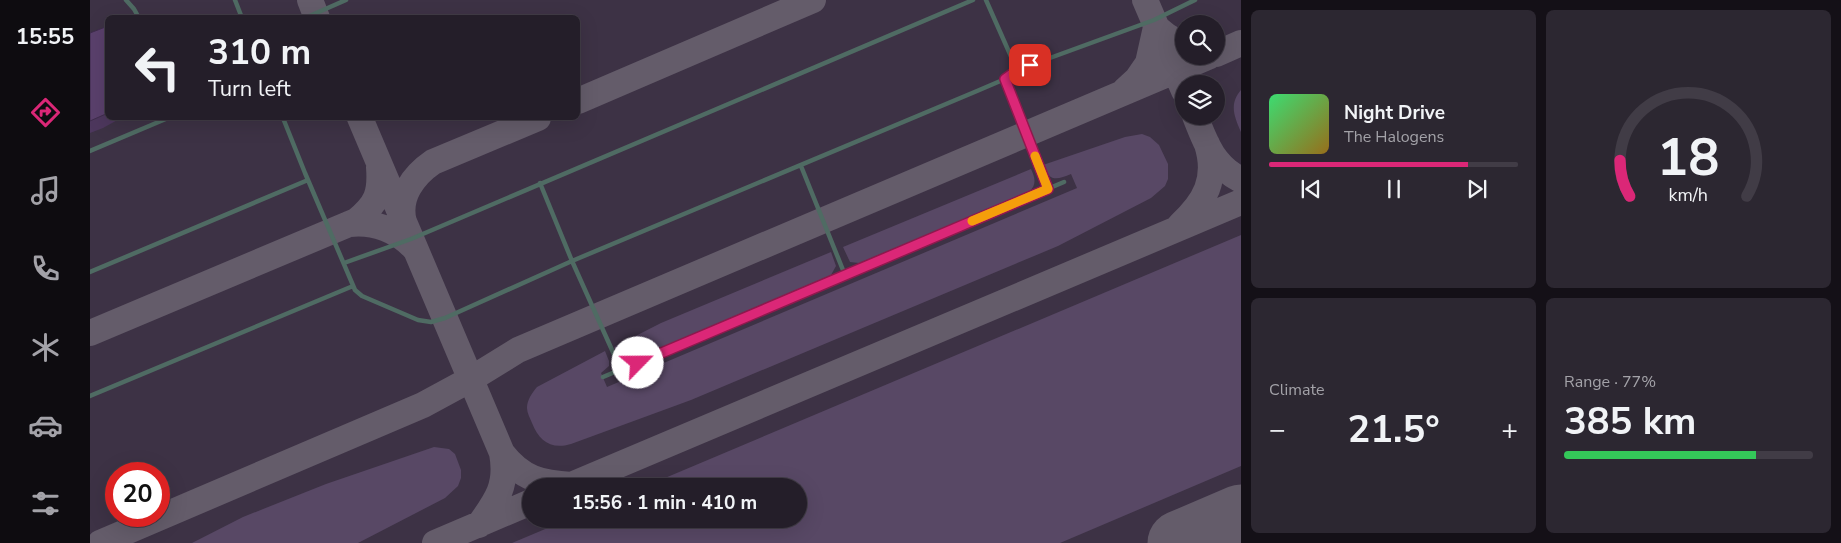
<!DOCTYPE html>
<html lang="en">
<head>
<meta charset="utf-8">
<style>
	:root { --surface:#241e29; --page:#2c2731; --text:#f1f3f6; --muted:#a3a2a8; --line:#413c46; --accent:#db2777 }
	body { margin:0; font-family:"Nunito Sans",sans-serif; background:var(--page); color:var(--text); height:100vh; display:flex; flex-direction:column; font-size:19px; white-space:nowrap }
	* { box-sizing:border-box; margin:0 }
	p { font-size:16px; color:var(--muted) }
	.icon { flex:none; width:28px; height:28px; fill:none; stroke:currentColor; stroke-width:2; stroke-linecap:round; stroke-linejoin:round }
	.map { position:relative; flex:1; overflow:hidden }
	.side { display:flex; flex-direction:column; gap:10px; padding:10px; background:#141017; width:600px }
	.side>* { flex:none }
	.guide { position:absolute; left:15px; top:15px; width:475px; height:105px; border-radius:8px; box-shadow:0 5px 20px #0002,0 0 0 1px var(--line); background:#241e29; color:var(--text); overflow:hidden }
	.tools { position:absolute; left:1085px; top:15px; display:grid; gap:10px }
	.tools a { display:grid; place-items:center; width:50px; height:50px; border-radius:50%; background:var(--surface); box-shadow:0 5px 20px #0002,0 0 0 1px var(--line); font-size:25px }
	.speed { position:absolute; left:15px; top:462px; display:flex; gap:10px; font-size:25px; font-weight:700; text-align:center }
	.speed>* { display:grid; place-content:center; width:65px; height:65px; border-radius:50%; background:var(--surface); box-shadow:0 5px 20px #0002,0 0 0 1px var(--line); line-height:1 }
	.speed .limit { border:8px solid #d22; background:#fff; color:#111 }
	.pin { position:absolute; display:grid; place-items:center; width:42px; height:42px; color:#fff; margin:-21px; border-radius:10px; box-shadow:0 2px 8px #0006 }
	.me { position:absolute; width:55px; margin:-28px; rotate:67deg; stroke-linejoin:round; filter:drop-shadow(0 0 4px #0008) }
	.turn { display:flex; align-items:center; gap:18px; height:105px; padding:0 20px; font-size:22px }
	.turn .icon { width:65px; height:65px; stroke-width:2.5 }
	.turn b { display:block; font-size:35px; line-height:42px }
	.big { font-size:38px; font-weight:700; line-height:1.1 }
	.side .card { flex:1; display:flex; flex-direction:column; justify-content:center; gap:8px; min-width:0; padding:0 18px; border-radius:8px; background:var(--page) }
	.side .dial { align-items:center; gap:0 }
	.dial svg { height:130px; overflow:visible; fill:none; stroke:var(--line); stroke-width:7; stroke-linecap:round; text-anchor:middle }
	.dial text { fill:var(--text); stroke:none }
	.song { display:flex; align-items:center; gap:15px }
	.cover { width:60px; height:60px; border-radius:8px; background:linear-gradient(135deg,hsl(140 70% 55%),hsl(40 70% 35%)) }
	.played { height:5px; border-radius:2px; background:linear-gradient(90deg,var(--accent) 80%,var(--line) 80%) }
	.keys { display:flex; justify-content:space-around; direction:ltr }
	.heat { display:flex; justify-content:space-between; align-items:center; font-size:28px; direction:ltr }
	.charge { height:8px; border-radius:4px; background:linear-gradient(90deg,#34c759 77%,var(--line) 0) }
	.side .tiles { flex:1; display:grid; gap:10px; grid-template-columns:repeat(2,1fr) }
	.trip { position:absolute; left:432px; top:478px; width:285px; height:50px; border-radius:25px; background:var(--surface); box-shadow:0 5px 20px #0002,0 0 0 1px var(--line); font-weight:700; line-height:50px; text-align:center }
	main { display:flex; flex:1; min-height:0 }
	.dock { display:flex; flex-direction:column; width:90px; justify-content:space-around; align-items:center; background:#0e0c10; color:var(--muted) }
	.dock .icon { width:35px; height:35px }
	.dock .selected { color:var(--accent) }
	.dock b { font-size:22px; color:var(--text) }
	.map>svg:first-child { display:block }
	.built { fill:#3d3245; fill-rule:evenodd }
	.green { fill:#584865 }
	.lines { fill:none; stroke-linecap:round; stroke-linejoin:round }
	.taxiway { stroke:#645c6a; stroke-width:26 }
	.runway { stroke:#645c6a; stroke-width:65 }
	.service { stroke:#4f6b63; stroke-width:4.5 }
	.wall { fill:#4d375d }
	.building { fill:#5a406c; stroke:#3f2d4c }
	.route-casing { stroke:#8e194d; stroke-width:12 }
	.route { stroke:#db2777; stroke-width:9 }
	.slow { stroke:#f59e0b; stroke-width:9 }
</style>
</head>
<body>
<main>
<nav class="dock">
<b>15:55</b>
<svg class="icon selected" aria-label="directions" viewBox="0 0 24 24"><path d="M12 3l9 9-9 9-9-9zM9 14v-3h6M13 9l2 2-2 2"/></svg>
<svg class="icon" aria-label="music" viewBox="0 0 24 24"><path d="M9 18V5l10-2v13"/><circle cx="6" cy="18" r="3"/><circle cx="16" cy="16" r="3"/></svg>
<svg class="icon" aria-label="phone" viewBox="0 0 24 24"><path d="M5 4h4l2 5-3 2q2 4 5 5l2-3 5 2v4C11 20 4 13 5 4z"/></svg>
<svg class="icon" aria-label="climate" viewBox="0 0 24 24"><path d="M12 3v18M4 7l16 10M4 17L20 7"/></svg>
<svg class="icon" aria-label="car" viewBox="0 0 24 24"><path d="M5 17H2v-5l4-1 3-4h7l3 4 3 1v5h-3M9 17h6M6 11h13"/><circle cx="7" cy="17" r="2"/><circle cx="17" cy="17" r="2"/></svg>
<svg class="icon" aria-label="filters" viewBox="0 0 24 24"><path d="M4 7h16M4 17h16"/><circle cx="9" cy="7" r="2"/><circle cx="15" cy="17" r="2"/></svg>
</nav>
<div class="map">
<svg width="1151" height="543" viewBox="0 0 1151 543">
	<rect width="100%" height="100%" fill="#302837"/>
	<!-- built -->
	<path class="built" d="M 0,0 L 1151,0 L 1151,543 L 0,543 ZM 18,18 L 488,18 L 488,118 L 18,118 ZM 1094,24 L 1126,24 L 1126,56 L 1094,56 ZM 1094,84 L 1126,84 L 1126,116 L 1094,116 ZM 26,474 L 69,474 L 69,516 L 26,516 ZM 441,486 L 709,486 L 709,519 L 441,519 Z"/>
	<!-- green -->
	<path class="green" d="M 1151,90 L 1151,132 C 1144,116 1139,104 1151,90 Z
		M 1052,134 L 1060,137 L 1069,145 L 1078,164 L 1078,179 L 1075,186 L 1061,198 L 968,246 L 601,400 L 481,444 C 461,450 449,441 442,423 C 440,418 437,413 437,408 C 437,400 442,393 447,387 L 515,351 L 519,361 L 519,366 L 511,373 L 517,387 L 987,188 L 981,174 C 967,180 959,182 953,165 L 1035,137 Z
		M 941,169 C 945,178 947,184 939,192 L 769,263 L 760,262 L 753,247 Z
		M 1151,235 L 1151,466 L 970,543 L 422,543 L 479,519 L 709,519 L 709,486 L 556,486 Z
		M 741,252 L 746,266 L 741,275 L 544,359 L 533,359 L 527,354 L 524,347 L 571,323 Z
		M 344,447 L 359,449 L 365,454 L 371,470 L 371,478 L 368,486 L 355,498 L 268,543 L 102,543 L 153,517 L 236,484 Z"/>
	<g class="lines">
		<!-- taxiway -->
		<path class="taxiway" d="M 220,0 L 227,18
			M 1055,0 L 1094,91
			M 1126,54 L 1151,43
			M 1035,90 L 1047,79 L 1058,63 L 1066,27 L 1077,36 L 1094,46
			M 488,101 L 723,0
			M 1105,116 C 1116,144 1123,165 1151,180
			M 270,118 L 412,453 C 418,485 407,500 389,525
			M 314,222 C 307,197 324,175 343,162 L 448,118
			M 259,224 C 284,221 308,230 325,249
			M 1090,225 C 1115,202 1128,179 1117,144
			M 0,333 L 266,221 C 287,204 291,193 289,167
			M 412,453 C 432,479 451,483 482,485
			M 479,486 L 1151,202
			M 10,543 L 333,405 L 381,379 L 428,350 L 1120,56
			M 345,543 L 441,502
			M 1093,543 L 1102,538"/>
		<!-- runway -->
		<path class="runway" d="M 1090,543 L 1151,517"/>
		<!-- service -->
		<path class="service" d="M 36,0 L 44,9 L 49,18
			M 145,0 L 152,18
			M 896,0 L 927,70
			M 215,18 L 256,0
			M 915,79 L 958,189
			M 193,118 L 215,173 L 265,290 L 272,296 L 328,320 L 341,322 L 355,318 L 482,261 L 887,91 L 915,79 L 927,70 L 1064,20 L 1105,0
			M 0,151 L 78,118
			M 711,166 L 755,275
			M 450,183 L 482,261 L 531,370
			M 254,263 L 321,239 L 883,0
			M 0,272 L 218,180
			M 513,377 L 974,182
			M 0,396 L 263,286"/>
	</g>
	<!-- wall -->
	<path class="wall" d="M 18,26 L 18,118 L 31,118 L 13,128 L 0,133 L 0,33 Z"/>
	<!-- building -->
	<path class="building" d="M 18,26 L 18,113 L 0,121 L 0,33 Z"/>
	<g class="lines">
		<defs>
			<path id="route" d="M 548,363 L 958,189 L 915,79 L 927,70 L 940,65"/>
		</defs>
		<!-- route casing -->
		<use href="#route" class="route-casing"/>
		<!-- route -->
		<use href="#route" class="route"/>
		<!-- slow -->
		<path class="slow" d="M 882,221 L 958,189 L 945,156"/>
	</g>
</svg>
<div class="tools">
<a><svg class="icon" aria-label="search" viewBox="0 0 24 24"><circle cx="10" cy="10" r="6"/><path d="M15 15l6 6"/></svg></a>
<a><svg class="icon" aria-label="layers" viewBox="0 0 24 24"><path d="M12 4l9 5-9 5-9-5zM3 14l9 5 9-5"/></svg></a>
</div>
<div class="speed"><div class="limit">20</div></div>
<div class="pin" style="left:940px;top:65px;background:#d93025"><svg class="icon" aria-label="arrive" viewBox="0 0 24 24"><path d="M6 21V4h12l-3 4 3 4H6"/></svg></div>
<svg class="me" style="left:548px;top:363px" viewBox="-20 -20 40 40"><circle r="19" fill="#fff"/><path d="M0-13L10 11 0 6-10 11z" fill="#db2777"/></svg>
<div class="trip">15:56 · 1 min · 410 m</div>
<div class="guide">
<div class="turn"><svg class="icon" aria-label="left" viewBox="0 0 24 24"><path d="M17 20v-9H6M10 6l-5 5 5 5"/></svg><div><b>310 m</b>Turn left</div></div>
</div>
</div>
<section class="side">
<div class="tiles">
<div class="card">
<div class="song"><i class="cover"></i><div><b>Night Drive</b><p>The Halogens</p></div></div>
<div class="played"></div>
<div class="keys"><svg class="icon" aria-label="previous" viewBox="0 0 24 24"><path d="M18 5L8 12l10 7zM5 5v14"/></svg><svg class="icon" aria-label="pause" viewBox="0 0 24 24"><path d="M8 5v14M16 5v14"/></svg><svg class="icon" aria-label="next" viewBox="0 0 24 24"><path d="M6 5l10 7-10 7zM19 5v14"/></svg></div>
</div>
<div class="card dial"><svg viewBox="0 0 100 80">
<path d="M14 69A42 42 0 1 1 86 69"/>
<path d="M14 69A42 42 0 0 1 8 47" stroke="#db2777"/>
<text x="50" y="56" font-size="32" font-weight="700">18</text>
<text x="50" y="72" font-size="11">km/h</text>
</svg></div>
<div class="card"><p>Climate</p>
<div class="heat"><a>−</a><b class="big">21.5°</b><a>+</a></div>
</div>
<div class="card"><p>Range · 77%</p><b class="big">385 km</b><div class="charge"></div></div>
</div>
</section>
</main>
</body>
</html>
